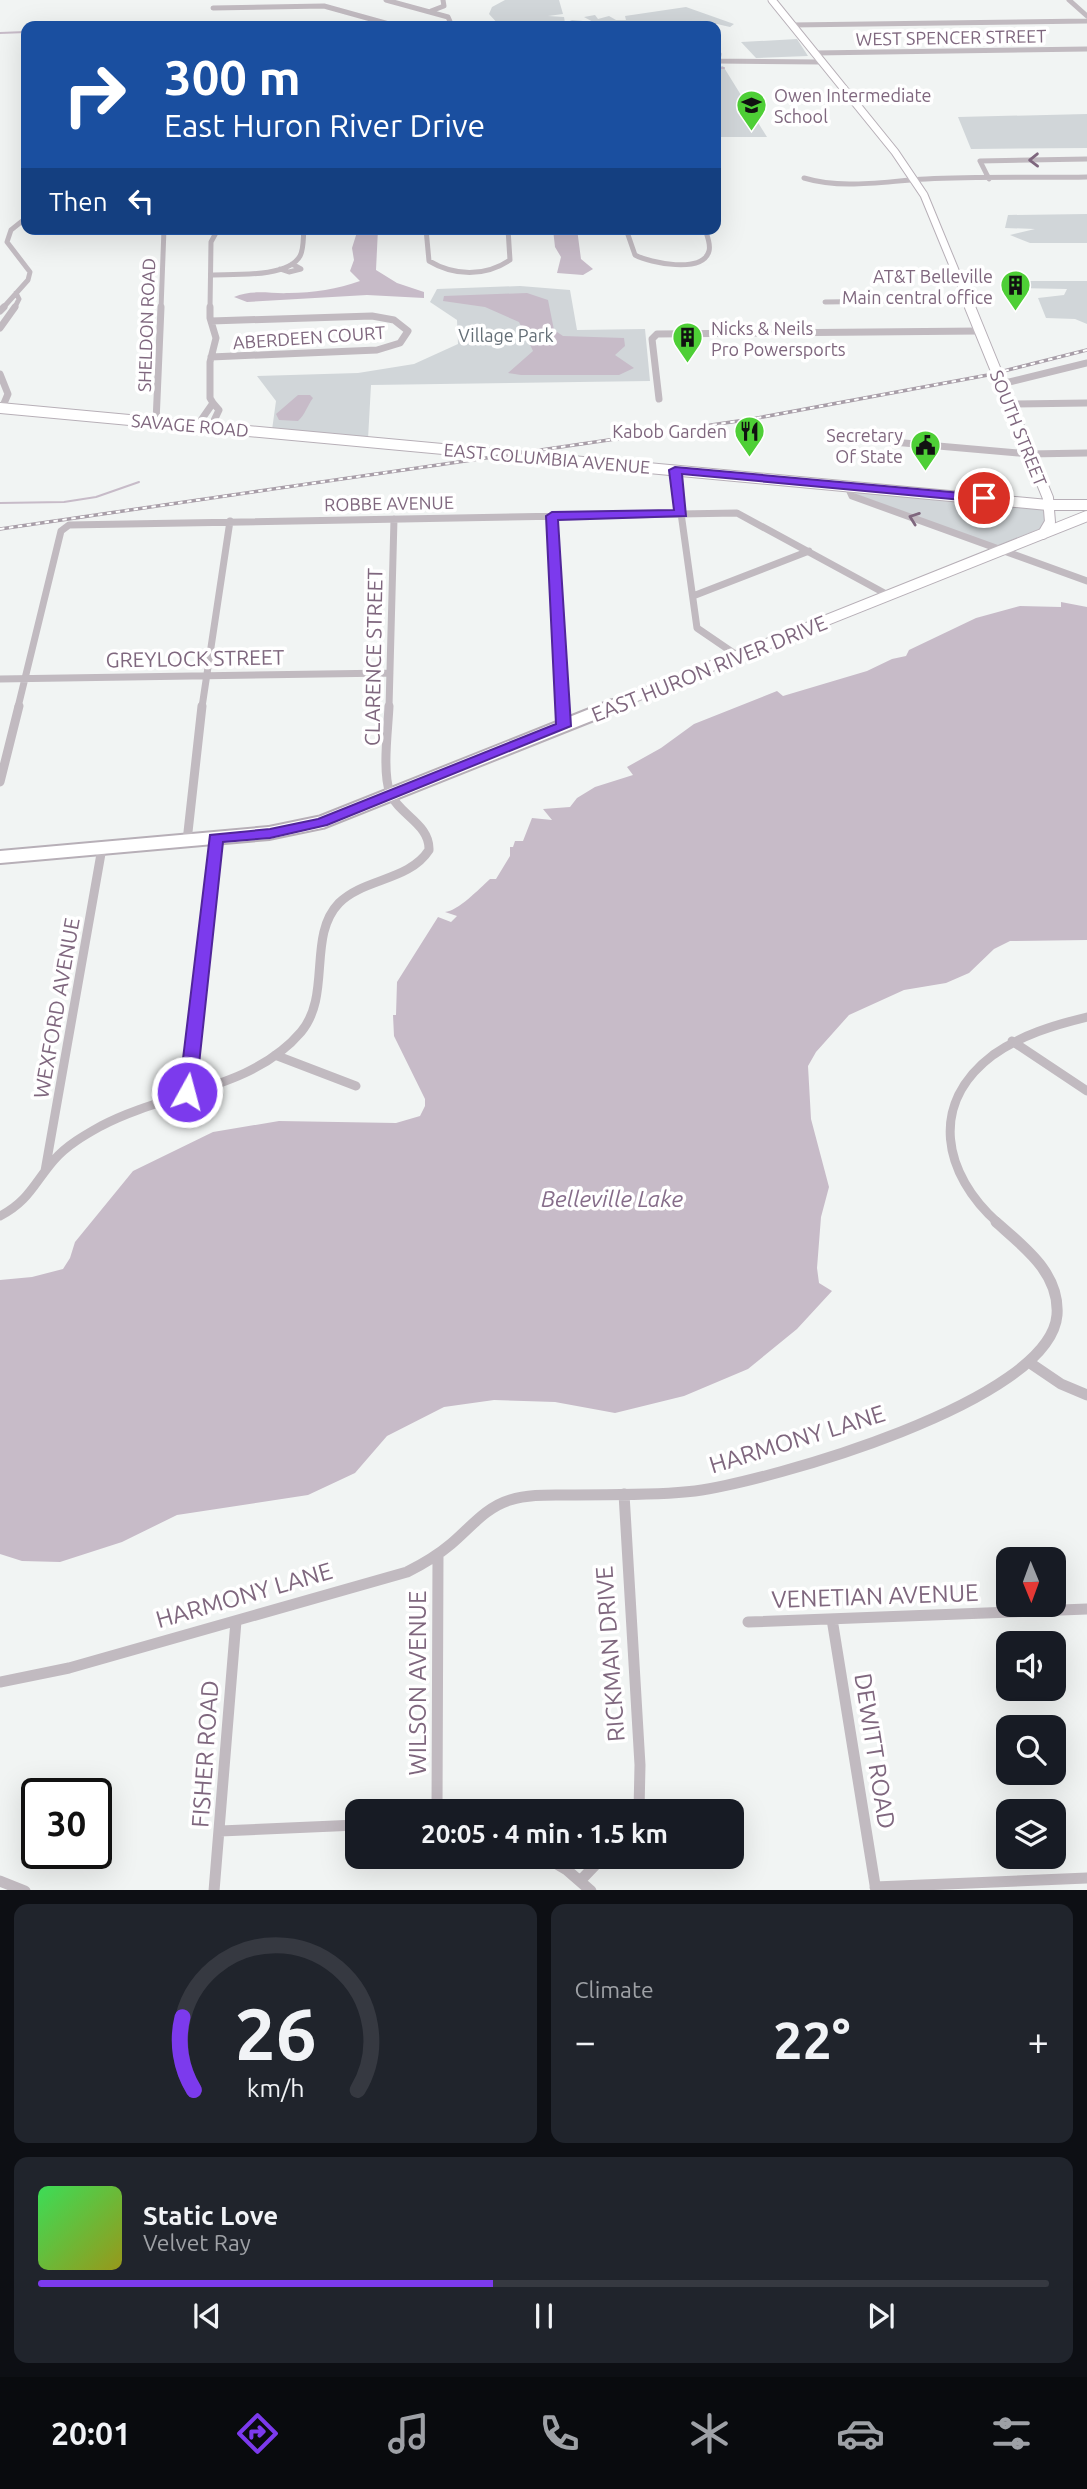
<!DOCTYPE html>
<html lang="en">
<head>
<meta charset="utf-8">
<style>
	:root { --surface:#171b24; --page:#20242c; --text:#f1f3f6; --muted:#9ea1a6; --line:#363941; --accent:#7c3aed }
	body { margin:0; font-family:Ubuntu,sans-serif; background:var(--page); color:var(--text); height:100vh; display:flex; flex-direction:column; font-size:26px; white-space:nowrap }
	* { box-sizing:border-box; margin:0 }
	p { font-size:23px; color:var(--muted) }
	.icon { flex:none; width:38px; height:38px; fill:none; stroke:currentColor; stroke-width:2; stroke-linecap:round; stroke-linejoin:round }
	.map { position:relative; height:1890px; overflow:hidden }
	.panel { display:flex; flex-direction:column; gap:14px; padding:14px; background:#0d0f14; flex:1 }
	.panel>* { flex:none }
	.top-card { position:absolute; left:21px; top:21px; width:700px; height:214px; border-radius:14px; box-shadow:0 7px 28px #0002; background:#1a4fa0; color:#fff; overflow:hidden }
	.needle { width:46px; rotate:179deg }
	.tools { position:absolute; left:996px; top:1547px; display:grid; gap:14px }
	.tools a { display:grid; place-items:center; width:70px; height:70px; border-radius:14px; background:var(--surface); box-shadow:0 7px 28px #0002; font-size:35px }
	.speed { position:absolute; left:21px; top:1778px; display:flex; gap:14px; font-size:35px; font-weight:700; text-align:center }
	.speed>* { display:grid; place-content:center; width:91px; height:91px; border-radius:50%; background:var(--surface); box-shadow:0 7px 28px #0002; line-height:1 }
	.speed .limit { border:4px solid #111; border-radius:10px; background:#fff; color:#111 }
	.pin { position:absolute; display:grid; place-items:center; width:60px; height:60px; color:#fff; margin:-30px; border:4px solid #fff; border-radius:50%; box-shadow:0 2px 7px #0007 }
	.me { position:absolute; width:77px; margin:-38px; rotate:7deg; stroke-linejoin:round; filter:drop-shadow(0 0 5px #0008) }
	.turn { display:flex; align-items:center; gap:24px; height:147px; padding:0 28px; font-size:32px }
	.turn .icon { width:91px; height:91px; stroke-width:2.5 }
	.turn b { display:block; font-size:49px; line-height:60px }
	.then { display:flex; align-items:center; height:66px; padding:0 28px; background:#0003; gap:14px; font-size:26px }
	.big { font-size:52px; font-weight:700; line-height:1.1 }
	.panel .card { flex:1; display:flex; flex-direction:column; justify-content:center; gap:10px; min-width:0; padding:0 24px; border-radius:14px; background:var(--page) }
	.panel .dial { align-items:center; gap:0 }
	.dial svg { height:182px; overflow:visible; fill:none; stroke:var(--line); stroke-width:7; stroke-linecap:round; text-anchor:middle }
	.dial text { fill:var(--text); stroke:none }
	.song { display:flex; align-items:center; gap:21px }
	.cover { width:84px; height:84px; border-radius:10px; background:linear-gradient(135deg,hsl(130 70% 55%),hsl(60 70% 35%)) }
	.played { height:7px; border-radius:4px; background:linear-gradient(90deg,var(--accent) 45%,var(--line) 45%) }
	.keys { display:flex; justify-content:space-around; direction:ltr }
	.heat { display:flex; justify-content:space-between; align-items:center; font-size:38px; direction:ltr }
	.panel .tiles { flex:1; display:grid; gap:14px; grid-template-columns:1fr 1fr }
	.card:last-child { grid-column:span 2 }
	.trip { position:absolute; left:345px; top:1799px; width:399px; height:70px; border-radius:14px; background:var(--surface); box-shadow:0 7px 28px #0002; font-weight:700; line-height:70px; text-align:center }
	.tabs { display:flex; height:112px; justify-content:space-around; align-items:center; background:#090b0e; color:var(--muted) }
	.tabs .icon { width:49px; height:49px }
	.tabs .on { color:var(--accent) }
	.tabs b { font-size:32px; color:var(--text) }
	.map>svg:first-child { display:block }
	.green { fill:#d1d6d9 }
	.water { fill:#c7bbc8 }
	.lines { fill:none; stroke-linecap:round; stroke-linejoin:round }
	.stream { stroke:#c7bbc8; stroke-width:2 }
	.secondary-far2-casing { stroke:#b7afb7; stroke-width:9 }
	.secondary-far1-casing { stroke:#b7afb7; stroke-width:12 }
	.secondary-casing { stroke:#b7afb7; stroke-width:16 }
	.street-far3 { stroke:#c1bac0; stroke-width:5 }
	.street-far2 { stroke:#c1bac0; stroke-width:7 }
	.street-far1 { stroke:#c1bac0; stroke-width:9 }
	.street { stroke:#c1bac0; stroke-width:11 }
	.secondary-far2 { stroke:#fff; stroke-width:7 }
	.secondary-far1 { stroke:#fff; stroke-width:10 }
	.secondary { stroke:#fff; stroke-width:12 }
	.rail-casing { stroke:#a89ea8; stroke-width:3.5 }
	.rail { stroke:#fff; stroke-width:2; stroke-dasharray:4.5; stroke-linecap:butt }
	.oneway { stroke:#7f677e }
	.route { fill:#7c3aed; stroke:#51269a; stroke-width:2 }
	.labels { text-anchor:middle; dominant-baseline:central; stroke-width:7; stroke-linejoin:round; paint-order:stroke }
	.far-street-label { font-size:18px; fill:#7f677e; stroke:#fff }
	.far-poi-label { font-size:18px; fill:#7f677e; stroke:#fff; text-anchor:end }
	.far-park-label { font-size:18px; fill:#656f77; stroke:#fff }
	.street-label { font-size:21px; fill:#7f677e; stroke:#fff }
	.water-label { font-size:23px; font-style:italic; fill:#866d8a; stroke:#fff }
	.near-street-label { font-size:24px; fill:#7f677e; stroke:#fff }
</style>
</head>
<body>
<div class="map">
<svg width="1087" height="1891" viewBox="0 0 1087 1891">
	<rect width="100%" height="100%" fill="#f1f4f3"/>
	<!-- green -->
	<path class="green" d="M 505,0 L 559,0 L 563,14 L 548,16 L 564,17 L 565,23 L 572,20 L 583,21 L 583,24 L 595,23 L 584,17 L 595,15 L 598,19 L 609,16 L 616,20 L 626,20 L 625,16 L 686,7 L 734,24 L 730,27 L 717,24 L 500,26 L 489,14 L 492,7 Z
		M 797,39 L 808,56 L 756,58 L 741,42 Z
		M 723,66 L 767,137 L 716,137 L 716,67 Z
		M 1087,114 L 1087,148 L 971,149 L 958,117 Z
		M 1087,214 L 1087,243 L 1030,243 L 1010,235 L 1035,229 L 1005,228 L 1008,215 Z
		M 1030,281 L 1087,281 L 1087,324 L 1075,319 L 1046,318 L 1038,298 L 1064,295 L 1067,289 L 1017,288 L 1010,284 Z
		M 520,286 L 570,290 L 577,330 L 645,329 L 650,381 L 371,385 L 368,439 L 272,430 L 276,401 L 257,376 L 358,373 L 414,364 L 458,344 L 457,320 L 430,302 L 437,289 Z
		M 859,490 L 1043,508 L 1047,522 L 1042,528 L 997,546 L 855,494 L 854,492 Z"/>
	<!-- water -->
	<path class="water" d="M 358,229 L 378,229 L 376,270 L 397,283 L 424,292 L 424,298 L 367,295 L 247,302 L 234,297 C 251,289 271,294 289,293 C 313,293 338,289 360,281 L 350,271 L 354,260 L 352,248 Z
		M 553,229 L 577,229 L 581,259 L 593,269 L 583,275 L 557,273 L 561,257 L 555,247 Z
		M 527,293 L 548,300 L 554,330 L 563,336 L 624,338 L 625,346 L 615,355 L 634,368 L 619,375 L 521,375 L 508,373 L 533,351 L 519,322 L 485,307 L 443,301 L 444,296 Z
		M 298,395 L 310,395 L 313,398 C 307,406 305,415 298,421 L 279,420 L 276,414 Z
		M 1061,602 L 1087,607 L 1087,940 L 1010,941 L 994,949 L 969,973 L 946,983 L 904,990 L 849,1015 L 816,1052 L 808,1066 L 811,1119 L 829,1187 L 821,1217 L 817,1268 L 819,1283 L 832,1291 L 797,1329 L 748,1369 L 684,1396 L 615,1413 L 555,1402 L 494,1400 L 444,1407 L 387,1436 L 355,1473 L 308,1495 L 177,1515 L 122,1542 L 60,1562 L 22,1561 L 0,1554 L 0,1280 L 32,1277 L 63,1269 L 70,1258 L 75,1242 L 133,1171 L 213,1132 L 279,1121 L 396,1123 L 420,1116 L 425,1106 L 425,1099 L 394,1036 L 393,1015 L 396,1015 L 397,982 L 438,917 L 451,922 L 457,916 L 445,912 C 458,911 479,889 490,879 L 496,879 L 510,856 L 510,847 L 513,847 L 515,841 L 523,841 L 532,818 L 552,820 L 543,809 L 570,807 L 577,798 L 595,787 L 633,775 L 627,767 L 661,748 L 694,724 L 777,691 L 783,696 L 867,671 L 892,659 L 906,656 L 909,650 L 976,618 L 1020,606 L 1061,607 Z"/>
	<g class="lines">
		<!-- stream -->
		<path class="stream" d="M 0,33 L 26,32
			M 716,68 L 724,68
			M 0,503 L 64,502 L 96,497 L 139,482"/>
		<defs>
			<path id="secondary-far2" d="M 772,0 L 895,152 L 924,195 L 971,309"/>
			<path id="secondary-far1" d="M 970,307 L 1048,498 L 1050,522 L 1043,534
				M 0,408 L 1048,505 L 1087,505
				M 609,707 L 1087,516"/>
			<path id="secondary" d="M 0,857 L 269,833 L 322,822 L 613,706"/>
		</defs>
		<!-- secondary-far2 casing -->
		<use href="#secondary-far2" class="secondary-far2-casing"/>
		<!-- secondary-far1 casing -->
		<use href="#secondary-far1" class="secondary-far1-casing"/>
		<!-- secondary casing -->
		<use href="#secondary" class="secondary-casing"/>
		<!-- street-far3 -->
		<path class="street-far3" d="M 386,0 L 448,17 L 452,26
			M 1069,0 L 1087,16
			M 213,8 L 324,6 L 396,26
			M 431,11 L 444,6 L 443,0
			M 213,25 L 311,26
			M 792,25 L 1087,21
			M 716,49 L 719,54 L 718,61
			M 815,53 L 1087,49
			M 716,61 L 821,62
			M 804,178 C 844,190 885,181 926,179 C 980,176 1034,178 1087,177
			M 989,179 L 980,161 L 1087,159
			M 426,229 L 429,261 C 454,276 485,277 510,260 L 508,229
			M 626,229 L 635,255 C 650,263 703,274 709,251 C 711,244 707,236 705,229
			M 280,269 L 289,272 L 301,269 L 292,264
			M 211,275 C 233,274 288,278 300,256 C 304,249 303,237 304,229
			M 825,302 L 967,300
			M 2,309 L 28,280 L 30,272 L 7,242 L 11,230 L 26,218
			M 14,309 L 19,299 L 16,293
			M 161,309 L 164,229
			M 210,309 L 211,242 L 218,229"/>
		<!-- street-far2 -->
		<path class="street-far2" d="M 210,307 L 210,318 L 216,338 L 210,362 L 210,398 L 213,403
			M 0,311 L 4,307
			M 211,321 L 372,316 L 394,320 L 408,331 L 400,343 L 377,350 L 211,357
			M 0,328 L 15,307
			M 0,374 L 8,394 L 2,408
			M 1001,384 L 1087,363
			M 659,399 L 652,339 L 657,334 L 979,331
			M 1009,404 L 1087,403
			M 156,422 L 161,307
			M 197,426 L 213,403 L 219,410 L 211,427
			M 870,440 L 1029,454 L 1087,453
			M 675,470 L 697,628 L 738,656
			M 848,487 L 852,496 L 1087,581
			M 552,516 L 563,707
			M 693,596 L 809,551
			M 0,679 L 390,673
			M 18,707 L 61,531 L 69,525 L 737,513 L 888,595
			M 202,707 L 230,521
			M 389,707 L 394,519"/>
		<!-- street-far1 -->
		<path class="street-far1" d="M 563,706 L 564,726
			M 0,782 L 19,706
			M 187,841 L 202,706
			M 1012,1041 L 1087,1091
			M 275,1055 L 356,1086
			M 187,1092 L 216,839
			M 45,1171 L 102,848
			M 0,1216 C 29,1201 34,1183 54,1160 C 67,1145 85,1135 101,1126 C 164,1092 252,1090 301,1032 C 332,995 307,936 339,903 C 364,878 409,881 429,850 C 430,824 399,815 390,793 C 382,772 388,729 389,706
			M 998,1223 C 943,1174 928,1104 993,1055 C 1021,1035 1054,1025 1087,1017"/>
		<!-- street -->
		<path class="street" d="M 1030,1363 L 1061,1384 L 1087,1395
			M 624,1494 L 640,1765 L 639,1811
			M 832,1619 L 876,1891
			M 748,1622 L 1087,1609
			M 0,1682 L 69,1668 L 407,1572 C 423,1564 438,1555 451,1544 C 470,1528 486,1507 510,1500 C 529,1494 549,1495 568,1495 C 610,1494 653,1496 695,1491 C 769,1481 1050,1402 1057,1315 C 1060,1273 1024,1247 996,1222
			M 437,1811 L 438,1554
			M 220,1831 L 357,1825
			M 545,1857 L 567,1870 L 591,1891
			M 581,1880 L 603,1857
			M 0,1881 L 25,1891
			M 875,1887 L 1087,1878
			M 214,1891 L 236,1621"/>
		<!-- secondary-far2 -->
		<use href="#secondary-far2" class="secondary-far2"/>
		<!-- secondary-far1 -->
		<use href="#secondary-far1" class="secondary-far1"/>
		<!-- secondary -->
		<use href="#secondary" class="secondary"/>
		<defs>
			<path id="rail" d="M 0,529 L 752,419 L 988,375 L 1087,350"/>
		</defs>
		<!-- rail casing -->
		<use href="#rail" class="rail-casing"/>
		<!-- rail -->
		<use href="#rail" class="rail"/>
	</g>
	<!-- one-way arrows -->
	<defs><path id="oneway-chevron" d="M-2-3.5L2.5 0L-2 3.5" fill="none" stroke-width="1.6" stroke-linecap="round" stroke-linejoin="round" transform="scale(1.75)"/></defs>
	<g class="oneway">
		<use href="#oneway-chevron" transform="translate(1034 160) rotate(179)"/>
		<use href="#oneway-chevron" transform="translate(914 518) rotate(-160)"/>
	</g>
	<!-- route -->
	<path class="route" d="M 675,467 L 984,495 L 990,498 L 984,502 L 682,474 L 686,516 L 558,520 L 571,726 L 327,825 L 270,838 L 223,842 L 196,1092 L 187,1097 L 181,1096 L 179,1092 L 210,835 L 270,829 L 318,819 L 556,724 L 546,516 L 552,512 L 674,510 L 669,470 Z"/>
	<!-- icons -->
	<defs>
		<symbol id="school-pin" viewBox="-11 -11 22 30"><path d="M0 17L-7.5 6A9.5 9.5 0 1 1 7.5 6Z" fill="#4ecf36" stroke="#fff"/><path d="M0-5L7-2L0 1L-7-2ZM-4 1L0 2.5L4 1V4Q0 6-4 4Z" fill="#111"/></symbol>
		<symbol id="building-pin" viewBox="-11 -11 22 30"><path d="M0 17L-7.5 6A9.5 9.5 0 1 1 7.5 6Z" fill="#4ecf36" stroke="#fff"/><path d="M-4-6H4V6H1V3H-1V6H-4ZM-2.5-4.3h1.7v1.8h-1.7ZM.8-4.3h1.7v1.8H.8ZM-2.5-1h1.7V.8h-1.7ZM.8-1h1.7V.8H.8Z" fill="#111"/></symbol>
		<symbol id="restaurant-pin" viewBox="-11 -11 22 30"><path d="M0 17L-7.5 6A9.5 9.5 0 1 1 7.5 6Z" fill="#4ecf36" stroke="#fff"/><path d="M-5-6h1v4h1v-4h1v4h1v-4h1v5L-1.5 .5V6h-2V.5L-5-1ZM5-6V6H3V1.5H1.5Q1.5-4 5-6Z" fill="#111"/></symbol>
		<symbol id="civic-pin" viewBox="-11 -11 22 30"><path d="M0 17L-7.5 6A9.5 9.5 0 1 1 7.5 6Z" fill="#4ecf36" stroke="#fff"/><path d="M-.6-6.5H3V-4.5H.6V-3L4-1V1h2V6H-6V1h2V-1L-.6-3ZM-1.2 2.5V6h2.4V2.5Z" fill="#111"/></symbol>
	</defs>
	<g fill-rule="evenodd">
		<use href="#school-pin" x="734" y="88" width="35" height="47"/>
		<use href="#building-pin" x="998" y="268" width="35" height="47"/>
		<use href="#building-pin" x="670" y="320" width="35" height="47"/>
		<use href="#restaurant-pin" x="732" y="414" width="35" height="47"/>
		<use href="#civic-pin" x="908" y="428" width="35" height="47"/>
	</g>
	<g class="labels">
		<!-- far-street labels -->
		<g class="far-street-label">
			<text transform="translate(951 37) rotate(-1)">WEST SPENCER STREET</text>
			<text transform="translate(146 325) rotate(-88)">SHELDON ROAD</text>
			<text transform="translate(309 337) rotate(-4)">ABERDEEN COURT</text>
			<text transform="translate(190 425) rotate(5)">SAVAGE ROAD</text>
			<text transform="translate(1019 428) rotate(68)">SOUTH STREET</text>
			<text transform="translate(547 458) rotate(5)">EAST COLUMBIA AVENUE</text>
			<text transform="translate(389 503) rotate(-1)">ROBBE AVENUE</text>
		</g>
		<!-- far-poi labels -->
		<g class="far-poi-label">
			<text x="774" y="95" text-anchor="start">Owen Intermediate<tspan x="774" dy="21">School</tspan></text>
			<text x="993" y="276">AT&amp;T Belleville<tspan x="993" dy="21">Main central office</tspan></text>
			<text x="711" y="328" text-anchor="start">Nicks &amp; Neils<tspan x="711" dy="21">Pro Powersports</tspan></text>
			<text x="727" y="431">Kabob Garden</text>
			<text x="903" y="435">Secretary<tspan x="903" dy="21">Of State</tspan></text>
		</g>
		<!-- far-park labels -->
		<g class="far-park-label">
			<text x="506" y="335">Village Park</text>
		</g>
		<!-- street labels -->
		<g class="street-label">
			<text transform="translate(373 657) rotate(-89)">CLARENCE STREET</text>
			<text transform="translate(195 658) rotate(-1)">GREYLOCK STREET</text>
			<text transform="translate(709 668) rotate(-22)">EAST HURON RIVER DRIVE</text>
			<text transform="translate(56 1008) rotate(-80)">WEXFORD AVENUE</text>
		</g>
		<!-- water labels -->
		<g class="water-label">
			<text x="612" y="1198">Belleville Lake</text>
		</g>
		<!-- near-street labels -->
		<g class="near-street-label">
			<text transform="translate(797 1439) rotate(-17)">HARMONY LANE</text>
			<text transform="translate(244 1595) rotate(-16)">HARMONY LANE</text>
			<text transform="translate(875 1596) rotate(-2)">VENETIAN AVENUE</text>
			<text transform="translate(610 1654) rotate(-94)">RICKMAN DRIVE</text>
			<text transform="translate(417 1683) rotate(-90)">WILSON AVENUE</text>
			<text transform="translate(875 1751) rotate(81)">DEWITT ROAD</text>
			<text transform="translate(205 1754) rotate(-86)">FISHER ROAD</text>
		</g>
	</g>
</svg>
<div class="tools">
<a><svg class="needle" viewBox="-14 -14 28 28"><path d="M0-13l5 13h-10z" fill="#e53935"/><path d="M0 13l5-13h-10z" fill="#9ea1a6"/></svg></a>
<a><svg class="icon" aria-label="sound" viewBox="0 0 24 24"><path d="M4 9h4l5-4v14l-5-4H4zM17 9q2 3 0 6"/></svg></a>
<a><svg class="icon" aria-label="search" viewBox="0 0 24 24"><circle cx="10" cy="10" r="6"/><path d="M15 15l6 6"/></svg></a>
<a><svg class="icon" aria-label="layers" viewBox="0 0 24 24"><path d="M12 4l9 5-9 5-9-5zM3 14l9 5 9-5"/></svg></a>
</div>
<div class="speed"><div class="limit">30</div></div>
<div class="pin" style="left:984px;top:498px;background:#d93025"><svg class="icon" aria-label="arrive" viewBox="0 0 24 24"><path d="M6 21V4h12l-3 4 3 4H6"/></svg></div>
<svg class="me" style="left:187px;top:1092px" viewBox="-20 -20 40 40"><circle r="17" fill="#7c3aed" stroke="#fff" stroke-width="3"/><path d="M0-11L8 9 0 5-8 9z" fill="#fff"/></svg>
<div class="trip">20:05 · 4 min · 1.5 km</div>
<div class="top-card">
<div class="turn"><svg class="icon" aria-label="right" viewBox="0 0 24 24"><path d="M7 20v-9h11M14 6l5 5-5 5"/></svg><div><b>300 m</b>East Huron River Drive</div></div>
<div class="then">Then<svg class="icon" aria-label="left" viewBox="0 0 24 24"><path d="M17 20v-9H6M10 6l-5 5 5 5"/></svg></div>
</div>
</div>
<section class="panel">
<div class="tiles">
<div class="card dial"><svg viewBox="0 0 100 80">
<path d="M14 69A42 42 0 1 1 86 69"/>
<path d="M14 69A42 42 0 0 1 9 37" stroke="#7c3aed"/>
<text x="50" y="56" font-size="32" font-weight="700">26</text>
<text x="50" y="72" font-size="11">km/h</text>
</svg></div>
<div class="card"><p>Climate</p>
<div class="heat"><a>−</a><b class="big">22°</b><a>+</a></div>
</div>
<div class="card">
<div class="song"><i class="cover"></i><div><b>Static Love</b><p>Velvet Ray</p></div></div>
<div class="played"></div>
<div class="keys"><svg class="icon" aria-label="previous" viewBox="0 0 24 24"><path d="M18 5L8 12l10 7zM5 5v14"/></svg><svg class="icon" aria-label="pause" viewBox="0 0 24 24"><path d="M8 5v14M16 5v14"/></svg><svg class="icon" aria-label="next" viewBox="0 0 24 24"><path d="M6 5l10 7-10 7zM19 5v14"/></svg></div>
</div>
</div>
</section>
<nav class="tabs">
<b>20:01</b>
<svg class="icon on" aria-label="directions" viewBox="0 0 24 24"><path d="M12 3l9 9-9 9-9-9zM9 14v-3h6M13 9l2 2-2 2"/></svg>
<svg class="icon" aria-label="music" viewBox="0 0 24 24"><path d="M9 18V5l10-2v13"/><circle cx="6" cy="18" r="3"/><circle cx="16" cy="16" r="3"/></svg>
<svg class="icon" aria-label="phone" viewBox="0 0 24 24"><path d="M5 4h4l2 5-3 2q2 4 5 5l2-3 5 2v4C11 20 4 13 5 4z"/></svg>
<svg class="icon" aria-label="climate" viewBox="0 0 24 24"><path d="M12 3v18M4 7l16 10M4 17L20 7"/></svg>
<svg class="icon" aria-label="car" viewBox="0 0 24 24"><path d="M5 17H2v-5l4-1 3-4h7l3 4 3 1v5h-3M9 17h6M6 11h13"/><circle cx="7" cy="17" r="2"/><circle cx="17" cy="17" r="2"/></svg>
<svg class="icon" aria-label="filters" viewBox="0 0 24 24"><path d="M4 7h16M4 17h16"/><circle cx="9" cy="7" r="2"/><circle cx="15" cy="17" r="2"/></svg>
</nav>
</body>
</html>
